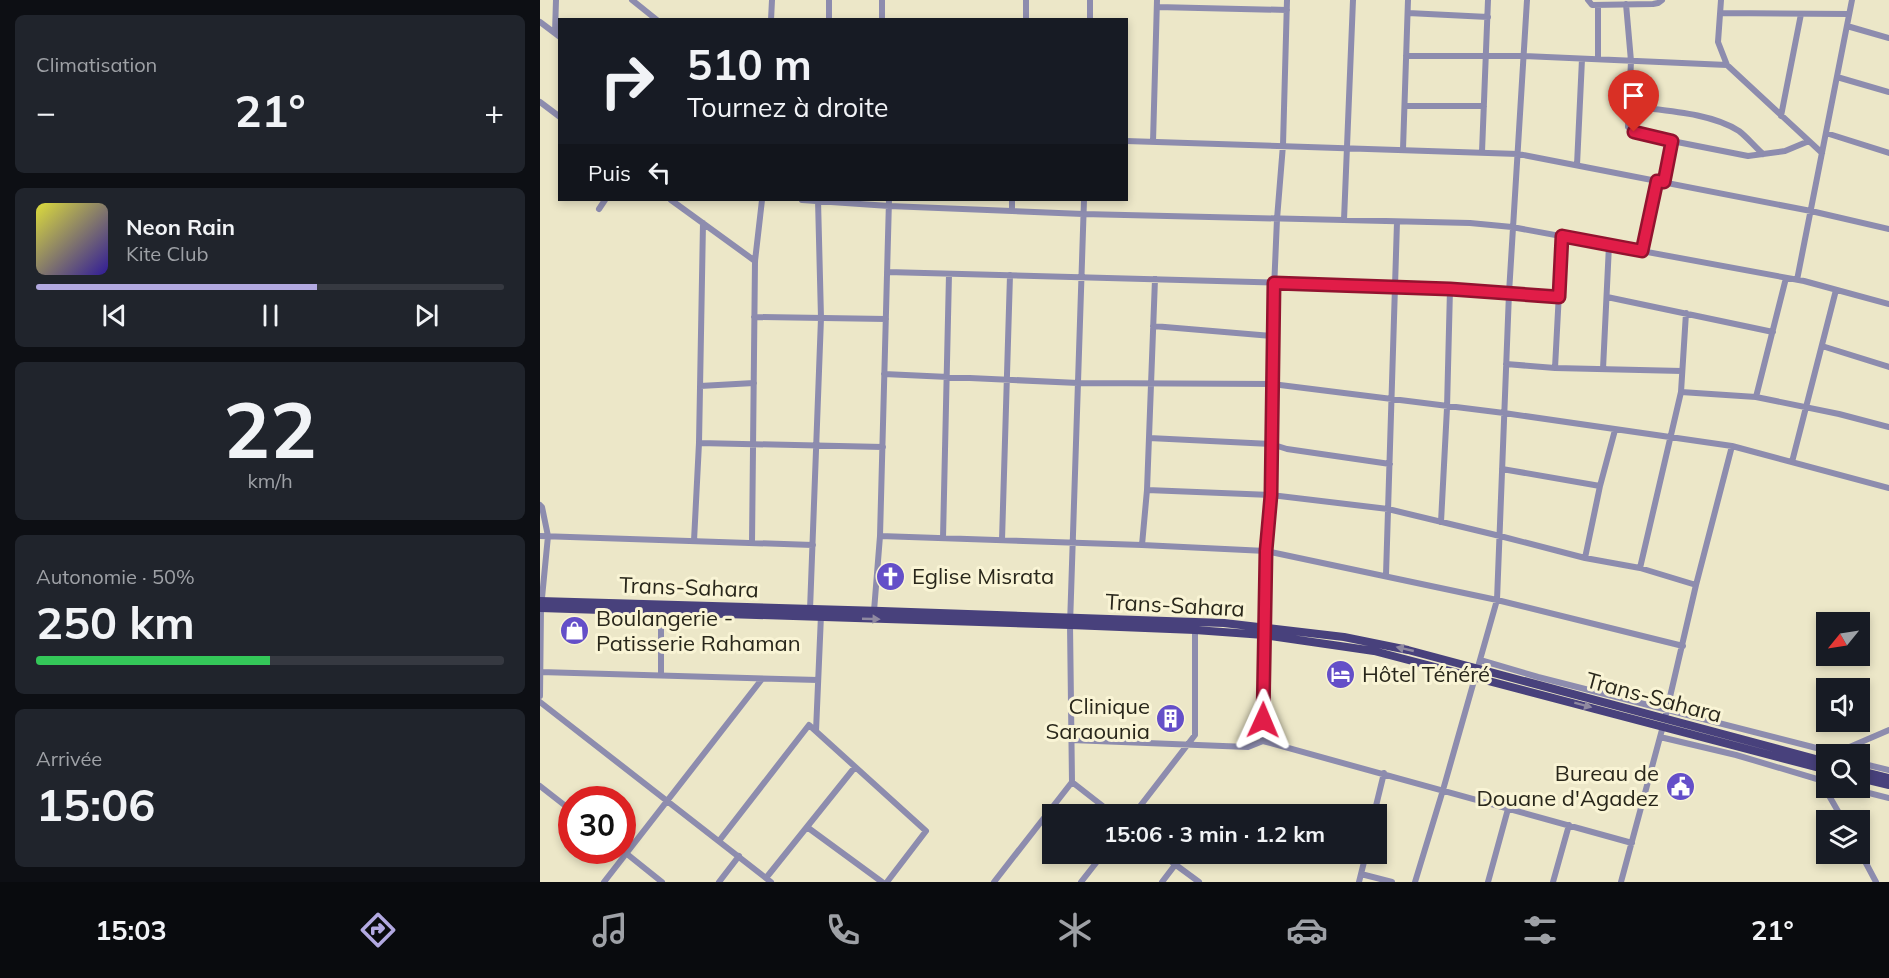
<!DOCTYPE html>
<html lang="fr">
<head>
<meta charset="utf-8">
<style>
	:root { --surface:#171b24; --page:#20242c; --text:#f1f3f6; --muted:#9ea1a6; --line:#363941; --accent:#b2a9e1 }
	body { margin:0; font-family:Mulish,sans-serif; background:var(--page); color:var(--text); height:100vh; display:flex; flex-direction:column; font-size:22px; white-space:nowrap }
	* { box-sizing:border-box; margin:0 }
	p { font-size:20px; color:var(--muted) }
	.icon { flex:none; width:33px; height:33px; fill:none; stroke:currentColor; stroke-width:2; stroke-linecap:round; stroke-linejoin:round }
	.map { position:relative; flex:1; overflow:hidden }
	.details { display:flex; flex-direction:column; gap:15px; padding:15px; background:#0d0f14; width:540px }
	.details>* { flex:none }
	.hud { position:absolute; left:18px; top:18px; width:570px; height:183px; border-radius:0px; box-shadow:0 3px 9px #0003; background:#171b24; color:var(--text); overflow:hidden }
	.needle { width:39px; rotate:240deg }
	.fabs { position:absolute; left:1276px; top:612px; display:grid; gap:12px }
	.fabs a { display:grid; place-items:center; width:54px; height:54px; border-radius:0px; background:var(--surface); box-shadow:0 3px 9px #0003; font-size:30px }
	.speed { position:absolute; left:18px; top:786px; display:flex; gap:12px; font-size:30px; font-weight:700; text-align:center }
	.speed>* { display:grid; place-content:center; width:78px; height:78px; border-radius:50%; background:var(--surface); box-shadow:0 3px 9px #0003; line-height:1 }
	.speed .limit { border:9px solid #d22; background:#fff; color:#111 }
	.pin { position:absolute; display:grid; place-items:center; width:51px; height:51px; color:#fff; margin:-62px -26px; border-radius:50% 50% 50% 0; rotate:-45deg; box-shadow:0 0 6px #0007 }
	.pin .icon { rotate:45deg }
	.me { position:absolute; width:66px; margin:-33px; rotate:1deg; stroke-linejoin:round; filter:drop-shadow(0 0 4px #0008) }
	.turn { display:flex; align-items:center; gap:21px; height:126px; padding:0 30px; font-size:27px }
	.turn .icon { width:78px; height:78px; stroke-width:2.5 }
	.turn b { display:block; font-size:42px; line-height:51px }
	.then { display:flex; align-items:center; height:57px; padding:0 30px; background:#0003; gap:12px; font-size:22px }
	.big { font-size:45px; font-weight:700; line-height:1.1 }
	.details .widget { flex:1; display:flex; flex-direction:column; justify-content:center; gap:9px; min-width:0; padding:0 21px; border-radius:9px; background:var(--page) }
	.details .dial { align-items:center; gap:0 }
	.dial b { font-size:78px; line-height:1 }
	.song { display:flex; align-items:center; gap:18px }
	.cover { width:72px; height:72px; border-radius:9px; background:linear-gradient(135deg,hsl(60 70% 55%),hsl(250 70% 35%)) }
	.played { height:6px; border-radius:3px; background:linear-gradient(90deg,var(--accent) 60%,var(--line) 60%) }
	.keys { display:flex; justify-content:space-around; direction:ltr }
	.heat { display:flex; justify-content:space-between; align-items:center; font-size:33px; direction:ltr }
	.charge { height:9px; border-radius:4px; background:linear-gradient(90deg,#34c759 50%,var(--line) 0) }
	.trip { position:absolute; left:502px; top:804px; width:345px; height:60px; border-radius:0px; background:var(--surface); box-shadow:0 3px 9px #0003; font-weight:700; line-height:60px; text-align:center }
	.tabs { display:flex; height:96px; justify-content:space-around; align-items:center; background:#090b0e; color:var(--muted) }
	.tabs .icon { width:42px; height:42px }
	.tabs .selected { color:var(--accent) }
	.tabs b { font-size:27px; color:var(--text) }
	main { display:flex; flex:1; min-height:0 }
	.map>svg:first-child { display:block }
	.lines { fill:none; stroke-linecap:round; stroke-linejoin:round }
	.minor { stroke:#8d8cae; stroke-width:6 }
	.major { stroke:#48417c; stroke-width:8 }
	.oneway { fill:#8f89a0 }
	.route-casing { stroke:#92132f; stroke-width:15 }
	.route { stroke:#e11d48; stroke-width:10 }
	.labels { text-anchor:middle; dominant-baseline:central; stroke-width:6; stroke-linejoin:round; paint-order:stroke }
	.poi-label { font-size:22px; fill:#29271b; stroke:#f9f4d5; text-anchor:start }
	.street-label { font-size:22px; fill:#29271b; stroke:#f9f4d5 }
</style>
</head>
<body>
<main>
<section class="details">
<div class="widget"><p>Climatisation</p>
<div class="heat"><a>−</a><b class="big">21°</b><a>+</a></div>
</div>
<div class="widget">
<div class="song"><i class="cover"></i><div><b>Neon Rain</b><p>Kite Club</p></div></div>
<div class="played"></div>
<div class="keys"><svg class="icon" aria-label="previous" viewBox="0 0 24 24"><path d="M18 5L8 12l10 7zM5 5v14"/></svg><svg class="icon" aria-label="pause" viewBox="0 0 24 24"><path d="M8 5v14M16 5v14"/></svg><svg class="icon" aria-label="next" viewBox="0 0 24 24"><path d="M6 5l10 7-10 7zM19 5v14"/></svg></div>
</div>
<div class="widget dial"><b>22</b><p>km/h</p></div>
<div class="widget"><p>Autonomie · 50%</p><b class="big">250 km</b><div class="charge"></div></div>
<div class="widget"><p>Arrivée</p><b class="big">15:06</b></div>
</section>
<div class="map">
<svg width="1349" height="882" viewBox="0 0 1349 882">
	<rect width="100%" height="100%" fill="#ece7c8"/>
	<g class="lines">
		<!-- minor -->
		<path class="minor" d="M 92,0 L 117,20
			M 1048,0 L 1052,5 L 1113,4 L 1118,3 L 1122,0
			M 1181,0 L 1178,42 L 1187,65
			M 1086,4 L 1091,61 L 1088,127 L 1094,132 L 1132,141 L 1124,182
			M 1058,5 L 1058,59
			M 617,7 L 747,10
			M 868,13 L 948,17
			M 1180,13 L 1309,14
			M 231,20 L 232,0
			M 289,20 L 289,0
			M 342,20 L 342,0
			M 486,20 L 486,0
			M 550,20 L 550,0
			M 0,22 L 20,37
			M 1307,26 L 1349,38
			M 15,33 L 16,0
			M 866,56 L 984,56 L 1187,65 L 1282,153
			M 1297,77 L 1349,92
			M 0,102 L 20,117
			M 865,106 L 944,106
			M 1088,106 C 1123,111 1169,112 1199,131 C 1207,137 1215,147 1223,154
			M 1241,116 L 1261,14
			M 1286,133 L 1349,153
			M 586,141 L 978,154 L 1271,211 L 1349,229
			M 1132,141 L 1208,156 L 1245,151 L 1269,141
			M 613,142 L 617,0
			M 863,149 L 868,0
			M 942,152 L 948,0
			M 1037,165 L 1042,59
			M 131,200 L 215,261
			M 262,200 L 349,206 L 543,214 L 930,223 L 972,227 L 1264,281 L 1349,304
			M 59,209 L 65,200
			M 472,211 L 472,200
			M 804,220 L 813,0
			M 1102,251 L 1117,181
			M 347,272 L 855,286 L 969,293 L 1019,297
			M 1257,280 L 1312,0
			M 1067,297 L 1233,332
			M 214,317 L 346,319
			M 613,326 L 732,336
			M 1282,346 L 1349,367
			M 966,364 L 1015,368 L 1142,371
			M 1015,368 L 1022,236
			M 1063,369 L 1069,245
			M 344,374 L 538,383 L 732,384 L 964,413 L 1192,446 L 1349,488
			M 160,386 L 214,383
			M 1141,392 L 1216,397 L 1299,414 L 1349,427
			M 1216,397 L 1246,278
			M 609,438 L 731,444 L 747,449 L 850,464
			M 159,443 L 343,447
			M 1252,462 L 1296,290
			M 962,469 L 1060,486
			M 607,490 L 731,495 L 848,509 L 960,536 L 1045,558 L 1100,568 L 1156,585
			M 0,505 L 2,507 L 8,536 L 1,608 L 0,696
			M 901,522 L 907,408 L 910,289
			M 0,536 L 273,545
			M 340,536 L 602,545 L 726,551 L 957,600 L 1143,646
			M 403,538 L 409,274
			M 462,540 L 470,275
			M 154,541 L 159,443 L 163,223
			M 212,543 L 215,261 L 222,200
			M 602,545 L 607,490 L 615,279
			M 1045,558 L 1060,486 L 1075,430
			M 1100,568 L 1141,392 L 1146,313
			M 846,575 L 857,222
			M 270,610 L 281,318 L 278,200
			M 334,611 L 340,536 L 349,200
			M 121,612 L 121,675
			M 940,660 L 998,677 L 1296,753
			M 0,672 L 278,680
			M 0,702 L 231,882
			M 1126,714 L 1156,585 L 1192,446
			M 276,731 L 281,615
			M 1120,737 L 1196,755 L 1287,782
			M 531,740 L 708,747 L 723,741 L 1092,843
			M 723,741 L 726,551 L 731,495 L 732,336 L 737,219 L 743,145 L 747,0
			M 1296,754 L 1298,752 L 1349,730
			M 1320,763 L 1349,770
			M 1280,780 L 1303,820
			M 532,782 L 573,814
			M 0,786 L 32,811
			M 1309,788 L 1349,798
			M 594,814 L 655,735 L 655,630
			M 834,814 L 844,773
			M 267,827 L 342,882
			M 179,841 L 269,725 L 386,831 L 347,882
			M 82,850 L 122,882
			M 1320,852 L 1336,882
			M 621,854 L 659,882
			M 821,874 L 852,882
			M 226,878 L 315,767
			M 64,882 L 222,679
			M 179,882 L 199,856
			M 454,882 L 532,782 L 530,625 L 544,200
			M 541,882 L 563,854
			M 622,882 L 635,865
			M 819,882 L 826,854
			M 875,882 L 903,790 L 957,600 L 969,293 L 987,0
			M 948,882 L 968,809
			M 1013,882 L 1029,825
			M 1081,882 L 1123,726"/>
		<!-- major -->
		<path class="major" d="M 0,601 L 342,611 L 684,623 L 804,637 L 868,650 L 1287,762
			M 0,608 L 530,625 L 655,630 L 724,635 L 834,651 L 1287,770
			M 1320,771 L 1349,778
			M 1320,778 L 1349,785"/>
	</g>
	<!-- one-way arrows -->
	<defs><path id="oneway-solid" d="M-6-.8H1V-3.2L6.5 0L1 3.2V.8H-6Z" transform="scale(1.5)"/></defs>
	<g class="oneway">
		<use href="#oneway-solid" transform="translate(331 619) rotate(2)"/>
		<use href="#oneway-solid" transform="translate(865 649) rotate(-167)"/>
		<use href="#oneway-solid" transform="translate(1043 705) rotate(15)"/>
	</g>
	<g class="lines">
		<defs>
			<path id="route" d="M 723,720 L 726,551 L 731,495 L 734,283 L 910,289 L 1019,297 L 1022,236 L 1102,251 L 1117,181 L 1124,182 L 1132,141 L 1094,132"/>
		</defs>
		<!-- route casing -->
		<use href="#route" class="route-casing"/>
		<!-- route -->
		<use href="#route" class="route"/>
	</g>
	<!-- icons -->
	<defs>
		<symbol id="church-disc" viewBox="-11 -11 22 22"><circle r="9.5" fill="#644fc8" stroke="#f9f4d5"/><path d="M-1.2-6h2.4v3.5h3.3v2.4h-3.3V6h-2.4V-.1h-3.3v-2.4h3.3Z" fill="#fff"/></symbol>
		<symbol id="shop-disc" viewBox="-11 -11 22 22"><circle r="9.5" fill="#644fc8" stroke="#f9f4d5"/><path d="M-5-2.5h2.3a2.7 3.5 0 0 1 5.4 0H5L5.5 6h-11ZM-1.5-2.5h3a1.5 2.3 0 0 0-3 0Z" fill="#fff"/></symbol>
		<symbol id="hotel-disc" viewBox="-11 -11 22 22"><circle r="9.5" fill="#644fc8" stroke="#f9f4d5"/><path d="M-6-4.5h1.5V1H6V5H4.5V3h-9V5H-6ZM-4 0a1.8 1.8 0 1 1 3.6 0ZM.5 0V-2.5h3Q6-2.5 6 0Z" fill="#fff"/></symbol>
		<symbol id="building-disc" viewBox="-11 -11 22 22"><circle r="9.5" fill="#644fc8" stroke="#f9f4d5"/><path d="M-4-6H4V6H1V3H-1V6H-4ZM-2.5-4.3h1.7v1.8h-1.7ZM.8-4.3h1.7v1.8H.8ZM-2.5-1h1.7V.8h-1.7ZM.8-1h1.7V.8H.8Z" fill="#fff"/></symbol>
		<symbol id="civic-disc" viewBox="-11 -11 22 22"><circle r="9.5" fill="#644fc8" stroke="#f9f4d5"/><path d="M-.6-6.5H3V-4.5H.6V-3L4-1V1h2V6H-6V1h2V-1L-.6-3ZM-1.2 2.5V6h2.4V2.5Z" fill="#fff"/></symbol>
	</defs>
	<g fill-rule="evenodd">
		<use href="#church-disc" x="334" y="560" width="33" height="33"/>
		<use href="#shop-disc" x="18" y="614" width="33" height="33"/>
		<use href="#hotel-disc" x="784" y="658" width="33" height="33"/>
		<use href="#building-disc" x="614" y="702" width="33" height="33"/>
		<use href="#civic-disc" x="1124" y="770" width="33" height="33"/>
	</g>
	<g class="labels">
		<!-- poi labels -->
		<g class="poi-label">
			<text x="372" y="576">Eglise Misrata</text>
			<text x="56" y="618">Boulangerie -<tspan x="56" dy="25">Patisserie Rahaman</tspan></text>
			<text x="822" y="674">Hôtel Ténéré</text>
			<text x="610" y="706" text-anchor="end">Clinique<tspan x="610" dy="25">Saraounia</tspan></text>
			<text x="1119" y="773" text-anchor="end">Bureau de<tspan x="1119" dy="25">Douane d'Agadez</tspan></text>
		</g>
		<!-- street labels -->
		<g class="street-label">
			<text transform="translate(149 587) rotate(2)">Trans-Sahara</text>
			<text transform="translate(635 605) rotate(3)">Trans-Sahara</text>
			<text transform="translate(1114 697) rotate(15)">Trans-Sahara</text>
		</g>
	</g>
</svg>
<div class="fabs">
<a><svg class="needle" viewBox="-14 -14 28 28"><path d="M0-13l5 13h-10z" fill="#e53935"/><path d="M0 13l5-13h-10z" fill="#9ea1a6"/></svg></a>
<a><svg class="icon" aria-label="sound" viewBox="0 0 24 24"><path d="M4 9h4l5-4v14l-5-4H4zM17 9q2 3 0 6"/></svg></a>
<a><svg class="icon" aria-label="search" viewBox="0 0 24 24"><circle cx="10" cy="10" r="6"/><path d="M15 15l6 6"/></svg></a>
<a><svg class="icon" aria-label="layers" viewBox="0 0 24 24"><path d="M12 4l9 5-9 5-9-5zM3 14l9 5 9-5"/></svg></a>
</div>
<div class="speed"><div class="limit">30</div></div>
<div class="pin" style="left:1094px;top:132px;background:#d93025"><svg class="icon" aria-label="arrive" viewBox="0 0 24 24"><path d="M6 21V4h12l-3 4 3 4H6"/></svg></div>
<svg class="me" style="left:723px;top:720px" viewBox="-20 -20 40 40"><path d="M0-17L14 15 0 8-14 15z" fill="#e11d48" stroke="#fff" stroke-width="4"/></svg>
<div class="trip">15:06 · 3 min · 1.2 km</div>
<div class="hud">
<div class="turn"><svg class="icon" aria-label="right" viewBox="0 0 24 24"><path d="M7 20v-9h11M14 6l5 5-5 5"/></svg><div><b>510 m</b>Tournez à droite</div></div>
<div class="then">Puis<svg class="icon" aria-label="left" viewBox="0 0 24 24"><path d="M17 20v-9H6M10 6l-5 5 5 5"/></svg></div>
</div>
</div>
</main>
<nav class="tabs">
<b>15:03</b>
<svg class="icon selected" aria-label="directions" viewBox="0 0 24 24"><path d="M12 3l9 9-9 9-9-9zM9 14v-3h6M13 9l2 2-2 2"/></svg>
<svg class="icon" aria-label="music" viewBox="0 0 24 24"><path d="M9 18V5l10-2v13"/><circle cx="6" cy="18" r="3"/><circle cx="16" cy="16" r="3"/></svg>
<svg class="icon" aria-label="phone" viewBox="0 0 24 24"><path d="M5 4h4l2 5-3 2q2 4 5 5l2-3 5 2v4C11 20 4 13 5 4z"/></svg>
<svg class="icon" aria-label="climate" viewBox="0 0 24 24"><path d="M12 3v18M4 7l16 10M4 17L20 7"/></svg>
<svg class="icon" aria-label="car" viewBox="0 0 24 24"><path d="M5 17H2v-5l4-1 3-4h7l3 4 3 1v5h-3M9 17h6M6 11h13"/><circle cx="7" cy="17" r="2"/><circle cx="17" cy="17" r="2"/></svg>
<svg class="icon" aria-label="filters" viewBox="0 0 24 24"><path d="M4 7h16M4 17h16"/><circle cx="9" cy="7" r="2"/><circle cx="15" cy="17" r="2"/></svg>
<b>21°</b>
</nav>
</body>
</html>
